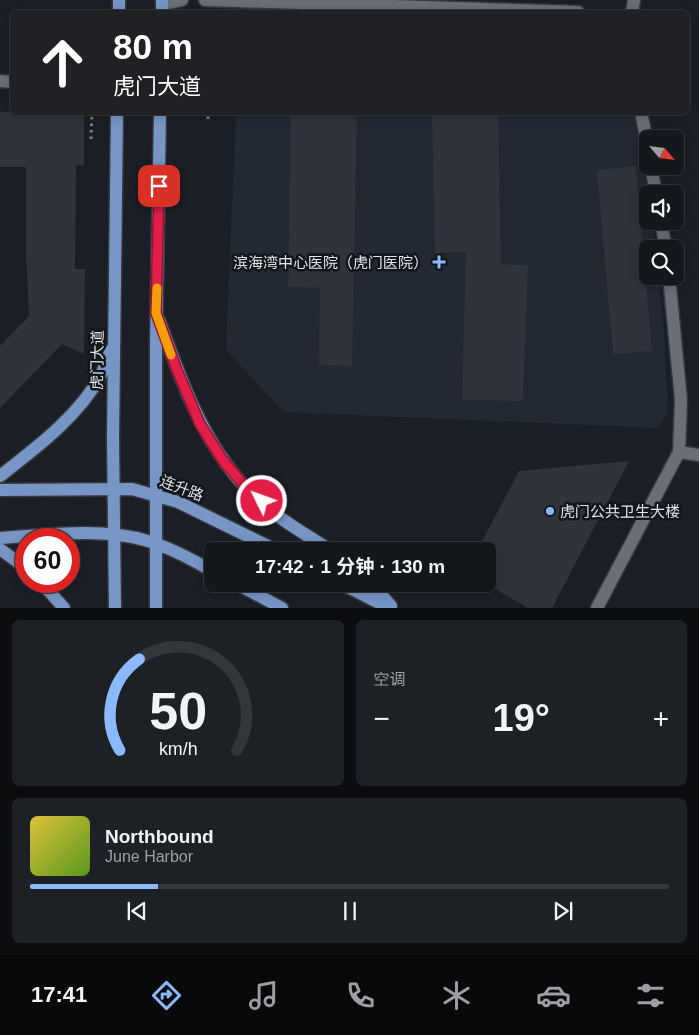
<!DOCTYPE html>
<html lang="zh">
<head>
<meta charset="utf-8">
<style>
	:root { --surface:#14171c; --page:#1d2025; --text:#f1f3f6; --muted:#9d9fa3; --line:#33363b; --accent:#8cb9fc }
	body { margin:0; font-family:Arial,"Noto Sans SC",sans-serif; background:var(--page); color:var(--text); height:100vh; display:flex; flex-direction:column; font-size:19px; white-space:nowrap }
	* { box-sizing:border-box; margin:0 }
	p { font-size:16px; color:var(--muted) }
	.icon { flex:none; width:28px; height:28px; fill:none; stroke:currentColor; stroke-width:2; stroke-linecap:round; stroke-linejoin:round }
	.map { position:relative; height:608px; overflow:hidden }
	.panel { display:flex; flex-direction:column; gap:12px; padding:12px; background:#0b0d0f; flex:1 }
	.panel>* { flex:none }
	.banner { position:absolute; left:10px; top:10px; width:680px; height:105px; border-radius:8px; box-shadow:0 2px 12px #0003,0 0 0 1px var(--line); background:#202124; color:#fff; overflow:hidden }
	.needle { width:32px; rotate:118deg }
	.buttons { position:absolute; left:639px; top:130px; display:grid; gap:10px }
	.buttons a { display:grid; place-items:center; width:45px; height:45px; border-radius:8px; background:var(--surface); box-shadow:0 2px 12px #0003,0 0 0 1px var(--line); font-size:25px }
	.speed { position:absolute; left:15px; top:528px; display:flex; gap:10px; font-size:25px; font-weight:700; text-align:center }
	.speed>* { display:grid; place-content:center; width:65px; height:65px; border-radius:50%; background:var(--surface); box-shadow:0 2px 12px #0003,0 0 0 1px var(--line); line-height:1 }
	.speed .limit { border:8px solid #d22; background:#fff; color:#111 }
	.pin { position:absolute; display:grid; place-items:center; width:42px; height:42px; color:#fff; margin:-21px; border-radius:10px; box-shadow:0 2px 8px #0006 }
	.me { position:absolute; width:55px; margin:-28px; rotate:312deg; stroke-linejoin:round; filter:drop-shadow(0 0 4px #0008) }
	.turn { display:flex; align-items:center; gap:18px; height:105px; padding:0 20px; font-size:22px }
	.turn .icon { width:65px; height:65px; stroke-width:2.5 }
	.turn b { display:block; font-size:35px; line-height:42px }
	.big { font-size:38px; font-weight:700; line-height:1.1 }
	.panel .card { flex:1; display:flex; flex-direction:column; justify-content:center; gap:8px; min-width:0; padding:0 18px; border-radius:8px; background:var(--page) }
	.panel .dial { align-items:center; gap:0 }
	.dial svg { height:130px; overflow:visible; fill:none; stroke:var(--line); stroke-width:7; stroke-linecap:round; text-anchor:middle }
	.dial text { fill:var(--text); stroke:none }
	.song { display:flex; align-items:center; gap:15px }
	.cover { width:60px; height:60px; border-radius:8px; background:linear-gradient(135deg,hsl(50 70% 55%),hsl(90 70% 35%)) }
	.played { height:5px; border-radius:2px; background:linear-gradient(90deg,var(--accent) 20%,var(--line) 20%) }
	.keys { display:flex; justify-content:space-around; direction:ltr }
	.heat { display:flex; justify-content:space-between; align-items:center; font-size:28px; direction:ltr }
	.panel .tiles { flex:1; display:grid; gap:12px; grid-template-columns:1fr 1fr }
	.card:last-child { grid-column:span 2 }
	.trip { position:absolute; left:204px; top:542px; width:292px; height:50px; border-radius:8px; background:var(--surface); box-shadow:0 2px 12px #0003,0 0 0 1px var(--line); font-weight:700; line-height:50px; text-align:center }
	.menu { display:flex; height:80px; justify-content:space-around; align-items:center; background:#08090b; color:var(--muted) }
	.menu .icon { width:35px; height:35px }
	.menu .on { color:var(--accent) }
	.menu b { font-size:22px; color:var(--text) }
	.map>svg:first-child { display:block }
	.built { fill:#222933 }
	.building { fill:#2f333a }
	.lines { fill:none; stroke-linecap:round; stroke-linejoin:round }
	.minor-casing { stroke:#36393e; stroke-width:15 }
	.major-casing { stroke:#36393e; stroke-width:15 }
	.path { stroke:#7d8085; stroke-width:3; stroke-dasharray:2.5 4; stroke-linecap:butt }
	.minor { stroke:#6a6e75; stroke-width:12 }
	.major { stroke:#7796c6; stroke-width:12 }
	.route-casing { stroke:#92132f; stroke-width:12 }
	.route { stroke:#e11d48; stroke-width:9 }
	.slow { stroke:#f59e0b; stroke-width:9 }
	.poi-dot { fill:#8cb9fc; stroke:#12161b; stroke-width:2 }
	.labels { text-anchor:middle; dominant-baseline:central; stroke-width:5; stroke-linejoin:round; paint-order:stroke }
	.poi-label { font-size:15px; fill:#e2e4e8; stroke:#12161b; text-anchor:end }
	.street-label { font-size:15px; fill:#e2e4e8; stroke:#12161b }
</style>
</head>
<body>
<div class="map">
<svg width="699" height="608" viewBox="0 0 699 608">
	<rect width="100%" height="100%" fill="#1b1f25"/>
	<!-- built -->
	<path class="built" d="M 236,113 L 634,113 L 648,181 L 648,221 L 652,221 L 656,249 L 648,249 L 648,276 L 659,276 L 664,333 L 668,412 L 658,428 L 284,412 L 226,350 Z"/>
	<!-- building -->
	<path class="building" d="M 0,112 L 84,112 L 84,165 L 76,165 L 75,269 L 85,269 L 84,354 L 62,344 L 0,408 L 0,346 L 29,316 L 26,250 L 26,167 L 0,167 Z
		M 291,112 L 357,112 L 352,366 L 319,365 L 320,288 L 288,287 Z
		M 498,114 L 501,264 L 528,265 L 523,401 L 462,400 L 466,252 L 435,253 L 432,116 Z
		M 636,166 L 652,351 L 613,354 L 597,170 Z
		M 629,461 L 552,608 L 528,608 L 488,585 L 488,551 L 477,551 L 519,471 Z"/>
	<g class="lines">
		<defs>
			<path id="minor" d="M 205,0 L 578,12
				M 162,4 L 182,0
				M 632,12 L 634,0
				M 0,81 L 12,82
				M 641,112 L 648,147
				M 651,166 L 656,194
				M 661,221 L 666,249
				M 679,452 L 699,455
				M 597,608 L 679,452 L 681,400 L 669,276"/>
			<path id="major" d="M 119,12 L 119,0
				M 162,12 L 162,0
				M 159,320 C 181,380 202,441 246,488 C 270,514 303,533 332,551
				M 0,476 C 36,448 79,416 101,375 C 105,367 107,358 111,350
				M 0,490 L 132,489 L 178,502 L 278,551
				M 0,538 C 48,535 111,526 157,544 C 176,551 195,561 212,571
				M 0,549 L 26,568
				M 40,581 L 64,608
				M 237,584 L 282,608
				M 342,584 L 389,608
				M 372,584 L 391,606
				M 115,608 L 113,438 L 117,112
				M 156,608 L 156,345 L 160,112"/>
		</defs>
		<!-- minor casing -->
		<use href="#minor" class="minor-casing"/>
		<!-- major casing -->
		<use href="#major" class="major-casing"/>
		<!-- path -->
		<path class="path" d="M 208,119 L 208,112
			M 91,139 L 92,112"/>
		<!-- minor -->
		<use href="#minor" class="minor"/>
		<!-- major -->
		<use href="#major" class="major"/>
	</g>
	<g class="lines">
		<defs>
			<path id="route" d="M 159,186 L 156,313 L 177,370 L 200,424 L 222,459 L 247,489 L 262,501"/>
		</defs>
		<!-- route casing -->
		<use href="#route" class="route-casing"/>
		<!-- route -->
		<use href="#route" class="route"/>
		<!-- slow -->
		<path class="slow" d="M 157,288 L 156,313 L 171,355"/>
	</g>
	<!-- markers -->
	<g class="poi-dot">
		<path d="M436.5 254.5h5v5h5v5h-5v5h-5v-5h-5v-5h5z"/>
		<circle cx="550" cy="511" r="5"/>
	</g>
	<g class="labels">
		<!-- poi labels -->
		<g class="poi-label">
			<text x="428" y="262">滨海湾中心医院（虎门医院）</text>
			<text x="560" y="511" text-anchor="start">虎门公共卫生大楼</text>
		</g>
		<!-- street labels -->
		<g class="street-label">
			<text transform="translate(97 360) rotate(-89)">虎门大道</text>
			<text transform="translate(182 488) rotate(21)">连升路</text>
		</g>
	</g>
</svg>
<div class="buttons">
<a><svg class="needle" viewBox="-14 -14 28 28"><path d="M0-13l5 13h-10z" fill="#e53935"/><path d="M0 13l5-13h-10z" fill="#9d9fa3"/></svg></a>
<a><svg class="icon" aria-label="sound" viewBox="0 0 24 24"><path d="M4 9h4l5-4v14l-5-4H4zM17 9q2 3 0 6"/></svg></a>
<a><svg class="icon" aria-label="search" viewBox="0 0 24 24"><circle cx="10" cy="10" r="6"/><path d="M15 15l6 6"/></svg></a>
</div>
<div class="speed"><div class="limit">60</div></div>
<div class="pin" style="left:159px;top:186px;background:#d93025"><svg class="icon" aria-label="arrive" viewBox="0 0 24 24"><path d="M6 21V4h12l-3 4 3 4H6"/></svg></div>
<svg class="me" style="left:262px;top:501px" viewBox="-20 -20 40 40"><circle r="17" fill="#e11d48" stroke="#fff" stroke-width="3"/><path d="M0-11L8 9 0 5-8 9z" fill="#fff"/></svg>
<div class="trip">17:42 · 1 分钟 · 130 m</div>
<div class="banner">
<div class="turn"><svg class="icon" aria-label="ahead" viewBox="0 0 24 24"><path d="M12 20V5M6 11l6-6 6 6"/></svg><div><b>80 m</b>虎门大道</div></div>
</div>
</div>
<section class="panel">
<div class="tiles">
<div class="card dial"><svg viewBox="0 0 100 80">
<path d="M14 69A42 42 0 1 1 86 69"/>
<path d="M14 69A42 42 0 0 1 26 13" stroke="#8cb9fc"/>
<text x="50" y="56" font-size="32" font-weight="700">50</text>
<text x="50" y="72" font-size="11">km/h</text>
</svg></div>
<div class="card"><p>空调</p>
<div class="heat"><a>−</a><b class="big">19°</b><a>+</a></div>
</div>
<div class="card">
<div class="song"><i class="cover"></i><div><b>Northbound</b><p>June Harbor</p></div></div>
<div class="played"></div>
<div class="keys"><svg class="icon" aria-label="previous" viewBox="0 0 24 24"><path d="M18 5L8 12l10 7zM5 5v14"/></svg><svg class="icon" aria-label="pause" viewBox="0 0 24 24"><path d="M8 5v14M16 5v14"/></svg><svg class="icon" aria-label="next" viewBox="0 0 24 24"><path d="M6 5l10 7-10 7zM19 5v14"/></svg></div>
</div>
</div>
</section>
<nav class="menu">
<b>17:41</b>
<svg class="icon on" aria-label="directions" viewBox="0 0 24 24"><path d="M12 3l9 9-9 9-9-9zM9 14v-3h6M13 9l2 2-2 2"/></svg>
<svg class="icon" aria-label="music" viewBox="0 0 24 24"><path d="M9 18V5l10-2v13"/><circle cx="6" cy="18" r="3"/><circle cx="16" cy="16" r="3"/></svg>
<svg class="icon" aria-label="phone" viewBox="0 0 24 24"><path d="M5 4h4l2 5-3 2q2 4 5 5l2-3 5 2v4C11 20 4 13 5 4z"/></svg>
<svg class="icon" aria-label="climate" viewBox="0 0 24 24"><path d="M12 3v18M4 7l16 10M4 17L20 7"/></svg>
<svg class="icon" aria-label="car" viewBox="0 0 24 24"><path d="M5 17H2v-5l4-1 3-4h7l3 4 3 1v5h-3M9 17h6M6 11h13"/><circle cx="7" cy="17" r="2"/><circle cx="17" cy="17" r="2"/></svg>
<svg class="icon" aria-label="filters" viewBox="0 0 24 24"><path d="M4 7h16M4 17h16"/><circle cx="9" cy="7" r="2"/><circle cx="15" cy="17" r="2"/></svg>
</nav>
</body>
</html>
